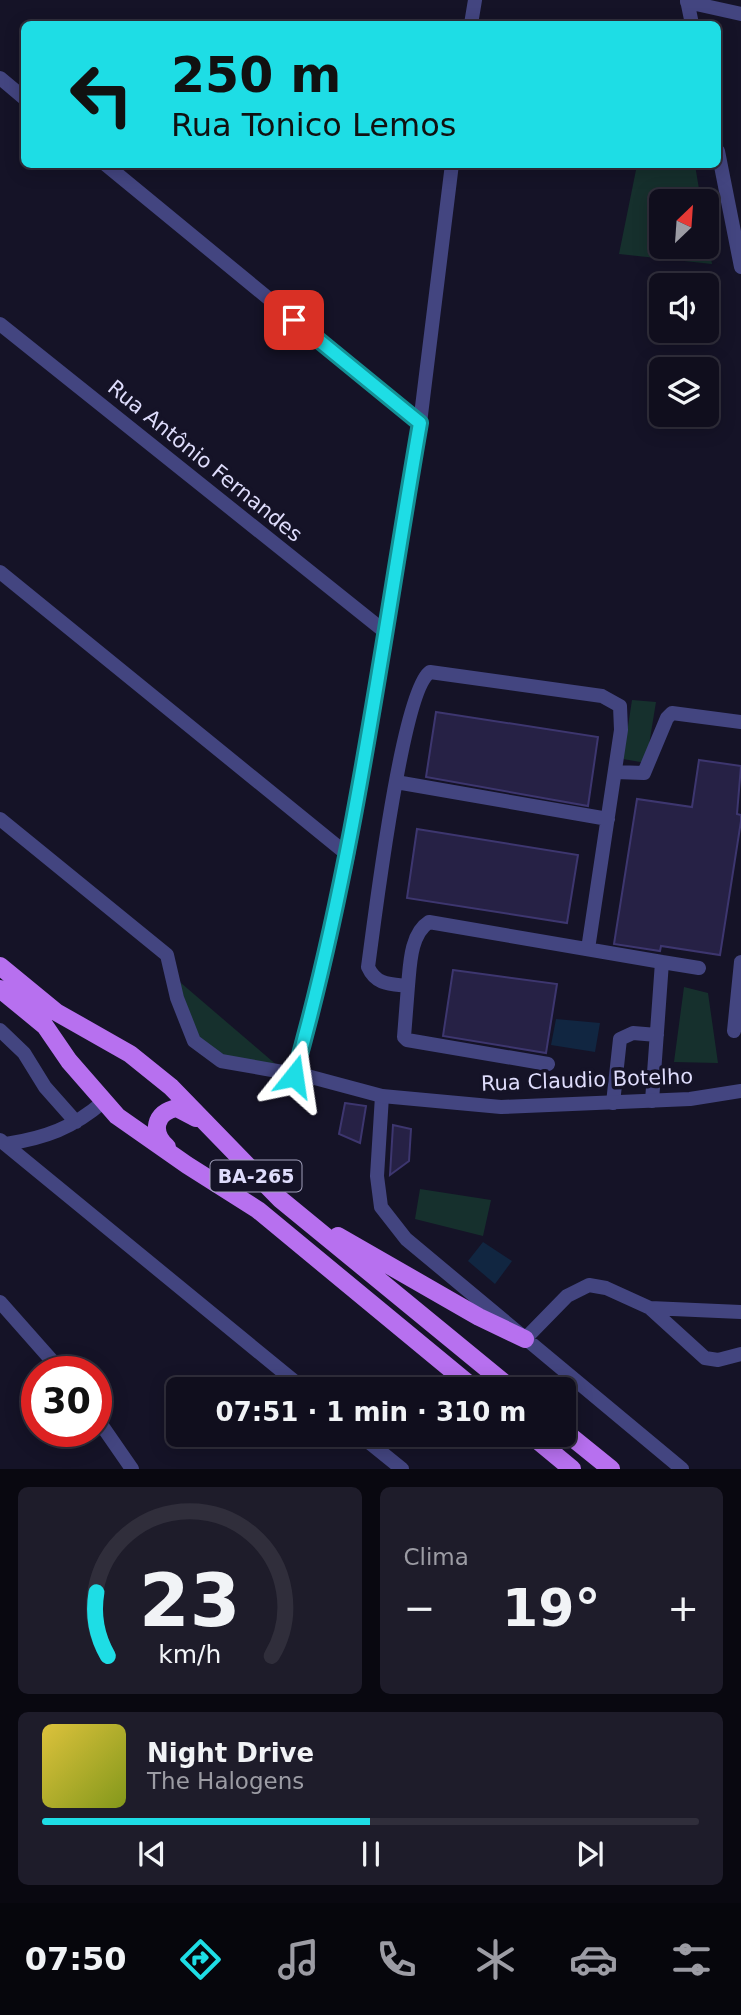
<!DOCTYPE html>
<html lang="pt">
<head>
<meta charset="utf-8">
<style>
	:root { --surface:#100e1d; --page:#1e1c2a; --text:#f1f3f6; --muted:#9c9ca4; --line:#302e3b; --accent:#1edde5 }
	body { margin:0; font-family:"DejaVu Sans",sans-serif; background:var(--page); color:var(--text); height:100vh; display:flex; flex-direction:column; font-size:26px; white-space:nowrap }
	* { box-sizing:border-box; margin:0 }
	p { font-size:23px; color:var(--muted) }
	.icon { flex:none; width:38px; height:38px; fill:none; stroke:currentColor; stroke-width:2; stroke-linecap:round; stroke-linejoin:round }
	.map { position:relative; height:1469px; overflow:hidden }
	.drawer { display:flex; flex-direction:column; gap:18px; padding:18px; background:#090810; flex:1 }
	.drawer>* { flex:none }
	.hud { position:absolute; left:21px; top:21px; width:700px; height:147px; border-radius:10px; box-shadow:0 4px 18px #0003,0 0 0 2px var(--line); background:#1edde5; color:#111; overflow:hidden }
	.needle { width:46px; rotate:25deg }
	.controls { position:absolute; left:649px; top:189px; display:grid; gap:14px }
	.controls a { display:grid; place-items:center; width:70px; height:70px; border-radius:10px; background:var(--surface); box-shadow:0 4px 18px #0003,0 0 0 2px var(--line); font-size:35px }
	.speed { position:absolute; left:21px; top:1356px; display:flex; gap:14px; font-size:35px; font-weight:700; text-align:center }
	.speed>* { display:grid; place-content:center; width:91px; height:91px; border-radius:50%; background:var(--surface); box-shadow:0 4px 18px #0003,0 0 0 2px var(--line); line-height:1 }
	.speed .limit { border:10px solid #d22; background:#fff; color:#111 }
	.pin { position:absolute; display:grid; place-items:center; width:60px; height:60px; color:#fff; margin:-30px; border-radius:14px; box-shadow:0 4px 10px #0006 }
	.me { position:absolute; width:77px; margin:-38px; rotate:15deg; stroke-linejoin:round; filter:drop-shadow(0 0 5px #0008) }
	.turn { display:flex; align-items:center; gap:24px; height:147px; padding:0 35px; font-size:32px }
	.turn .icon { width:91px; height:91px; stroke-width:2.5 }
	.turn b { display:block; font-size:49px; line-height:60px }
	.big { font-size:52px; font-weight:800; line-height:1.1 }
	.drawer .tile { flex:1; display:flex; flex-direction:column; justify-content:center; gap:10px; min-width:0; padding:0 24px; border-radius:10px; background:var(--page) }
	.drawer .dial { align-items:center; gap:0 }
	.dial svg { height:182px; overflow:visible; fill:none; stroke:var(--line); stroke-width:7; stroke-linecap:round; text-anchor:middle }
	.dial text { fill:var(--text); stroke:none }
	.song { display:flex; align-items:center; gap:21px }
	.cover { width:84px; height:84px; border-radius:10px; background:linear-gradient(135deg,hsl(50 70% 55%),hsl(70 70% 35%)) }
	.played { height:7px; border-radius:4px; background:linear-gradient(90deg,var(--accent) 50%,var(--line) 50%) }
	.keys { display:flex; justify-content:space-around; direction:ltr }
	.heat { display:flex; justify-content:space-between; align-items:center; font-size:38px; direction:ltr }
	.drawer .tiles { flex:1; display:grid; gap:18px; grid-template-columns:1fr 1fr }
	.tile:last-child { grid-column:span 2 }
	.trip { position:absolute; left:166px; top:1377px; width:410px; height:70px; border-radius:10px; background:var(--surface); box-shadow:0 4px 18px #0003,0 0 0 2px var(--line); font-weight:800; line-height:70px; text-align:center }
	.tab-bar { display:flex; height:112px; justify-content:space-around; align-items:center; background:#06060c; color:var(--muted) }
	.tab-bar .icon { width:49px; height:49px }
	.tab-bar .selected { color:var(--accent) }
	.tab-bar b { font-size:32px; color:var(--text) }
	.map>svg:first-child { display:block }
	.green { fill:#16302d }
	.water { fill:#112641 }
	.building { fill:#262145; stroke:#3d366f; stroke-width:2 }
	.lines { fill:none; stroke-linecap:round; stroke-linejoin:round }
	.minor { stroke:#434580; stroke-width:14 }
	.tertiary { stroke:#434580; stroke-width:14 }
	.primary { stroke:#b770ef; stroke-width:18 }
	.route-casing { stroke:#149095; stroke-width:18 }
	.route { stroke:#1edde5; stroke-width:12 }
	.labels { text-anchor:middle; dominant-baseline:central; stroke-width:7; stroke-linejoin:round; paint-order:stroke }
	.shield { fill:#151327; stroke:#a2a0bb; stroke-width:2 }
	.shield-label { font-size:19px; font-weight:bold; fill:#dedcfb }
	.street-label { font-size:21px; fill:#dedcfb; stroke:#151327 }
</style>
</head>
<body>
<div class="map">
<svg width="741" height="1469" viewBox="0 0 741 1469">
	<rect width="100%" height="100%" fill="#151327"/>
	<!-- green -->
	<path class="green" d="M 637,165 L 695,165 L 701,201 L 662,201 L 662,247 L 707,247 L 707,237 L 712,264 L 619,254 Z
		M 632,700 L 656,702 L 646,763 L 623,759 Z
		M 174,977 L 279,1067 L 223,1060 L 194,1040 Z
		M 684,987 L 708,993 L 718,1063 L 674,1062 Z
		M 420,1189 L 491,1200 L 483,1236 L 415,1219 Z"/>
	<!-- water -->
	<path class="water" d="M 556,1019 L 600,1023 L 595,1052 L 551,1045 Z
		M 483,1242 L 512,1261 L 495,1284 L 468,1261 Z"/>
	<!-- building -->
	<path class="building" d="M 436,712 L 598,737 L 588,806 L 426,777 Z
		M 699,760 L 741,766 L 737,814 L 741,815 L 741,821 L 720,955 L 661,946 L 660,951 L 614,944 L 637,799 L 692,807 Z
		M 417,829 L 578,855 L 567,923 L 407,898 Z
		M 453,970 L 557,984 L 546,1053 L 443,1036 Z
		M 345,1103 L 366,1106 L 360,1143 L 339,1134 Z
		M 393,1125 L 411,1129 L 409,1161 L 390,1175 Z"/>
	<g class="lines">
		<!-- minor -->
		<path class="minor" d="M 687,0 L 692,24
			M 687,2 L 741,14
			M 471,24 L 475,0
			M 0,78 L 24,98
			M 718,151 L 741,267
			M 105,164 L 420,423
			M 0,324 L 384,631
			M 0,572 L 348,855
			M 615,772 L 644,773 L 667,718 L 672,713 L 741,722
			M 396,782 L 608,819
			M 588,949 L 621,730 L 620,706 L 602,696 L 430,672 C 402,690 374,924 368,967 C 376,985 390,984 408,986 C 410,966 410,934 429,922 L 662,962 L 652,1101
			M 662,962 L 699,968
			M 408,986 L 404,1037 L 407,1040 L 548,1064
			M 0,1030 L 24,1053 L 45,1087 L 76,1122
			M 734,1031 L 741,962
			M 294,1076 L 323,970 L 348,855 L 420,423 L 452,164
			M 382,1096 L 377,1176 L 381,1207 L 406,1239 L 682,1469
			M 613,1103 L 620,1039 L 633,1033 L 657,1035
			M 0,1140 L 305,1390
			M 6,1144 C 45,1138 73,1128 103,1102
			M 650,1308 L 741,1312
			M 525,1339 L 567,1296 L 589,1285 L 606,1288 L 650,1308 L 705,1358 L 718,1360 L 741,1354
			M 360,1435 L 402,1469"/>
		<!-- tertiary -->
		<path class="tertiary" d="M 0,819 L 167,955 L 177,998 L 194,1041 L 221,1061 L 311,1077 L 382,1096 L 501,1107 L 690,1099 L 741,1091
			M 0,1302 L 62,1372
			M 96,1417 L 132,1469"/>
		<!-- primary -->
		<path class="primary" d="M 0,966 L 56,1012 L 130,1054 L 171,1087 L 280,1199 L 513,1390
			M 0,989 L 45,1026 L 69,1061 L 117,1116 L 187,1165 L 258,1210 L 476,1390
			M 167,1147 C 151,1133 154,1112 177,1108 L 196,1118
			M 338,1236 L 479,1317 L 525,1339
			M 564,1431 L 611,1469
			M 531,1435 L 572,1469"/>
	</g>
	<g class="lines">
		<defs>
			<path id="route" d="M 294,320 L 420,423 C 382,641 355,862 294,1076"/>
		</defs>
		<!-- route casing -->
		<use href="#route" class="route-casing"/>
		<!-- route -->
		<use href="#route" class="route"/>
	</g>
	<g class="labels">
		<!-- shield labels -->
		<rect class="shield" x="210.5" y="1160.5" width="91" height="31" rx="5"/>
		<g class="shield-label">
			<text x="256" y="1176">BA-265</text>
		</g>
		<!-- street labels -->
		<g class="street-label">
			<text transform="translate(205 461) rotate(39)">Rua Antônio Fernandes</text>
			<text transform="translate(587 1080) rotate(-2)">Rua Claudio Botelho</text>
		</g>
	</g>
</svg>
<div class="controls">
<a><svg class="needle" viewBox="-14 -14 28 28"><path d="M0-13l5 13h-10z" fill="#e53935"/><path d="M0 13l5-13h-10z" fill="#9c9ca4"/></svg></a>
<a><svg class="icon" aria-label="sound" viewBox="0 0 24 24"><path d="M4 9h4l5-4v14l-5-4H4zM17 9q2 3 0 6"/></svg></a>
<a><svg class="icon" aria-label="layers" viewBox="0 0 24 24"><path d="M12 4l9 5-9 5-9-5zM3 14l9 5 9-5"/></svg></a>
</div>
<div class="speed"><div class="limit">30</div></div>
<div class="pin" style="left:294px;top:320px;background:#d93025"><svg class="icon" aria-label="arrive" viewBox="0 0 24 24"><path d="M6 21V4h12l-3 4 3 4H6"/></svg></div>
<svg class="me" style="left:294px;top:1076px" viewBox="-20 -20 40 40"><path d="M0-17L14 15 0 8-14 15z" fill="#1edde5" stroke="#fff" stroke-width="4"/></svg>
<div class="trip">07:51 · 1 min · 310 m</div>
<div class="hud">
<div class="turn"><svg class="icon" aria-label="left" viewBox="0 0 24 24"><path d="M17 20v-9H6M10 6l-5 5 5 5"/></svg><div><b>250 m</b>Rua Tonico Lemos</div></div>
</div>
</div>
<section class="drawer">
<div class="tiles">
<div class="tile dial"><svg viewBox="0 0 100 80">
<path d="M14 69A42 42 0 1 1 86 69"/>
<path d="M14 69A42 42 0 0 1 9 41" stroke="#1edde5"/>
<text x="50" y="56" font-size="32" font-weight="700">23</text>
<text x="50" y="72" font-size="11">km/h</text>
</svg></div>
<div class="tile"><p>Clima</p>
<div class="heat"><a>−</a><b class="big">19°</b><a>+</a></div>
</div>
<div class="tile">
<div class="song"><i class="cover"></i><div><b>Night Drive</b><p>The Halogens</p></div></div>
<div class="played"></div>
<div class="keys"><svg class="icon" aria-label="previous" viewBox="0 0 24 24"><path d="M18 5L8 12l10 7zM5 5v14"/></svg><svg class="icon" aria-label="pause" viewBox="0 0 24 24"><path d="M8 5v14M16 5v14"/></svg><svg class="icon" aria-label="next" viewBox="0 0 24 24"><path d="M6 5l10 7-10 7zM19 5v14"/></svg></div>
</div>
</div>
</section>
<nav class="tab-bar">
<b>07:50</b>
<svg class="icon selected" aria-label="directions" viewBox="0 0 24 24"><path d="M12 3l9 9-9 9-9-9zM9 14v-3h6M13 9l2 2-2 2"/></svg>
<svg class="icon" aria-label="music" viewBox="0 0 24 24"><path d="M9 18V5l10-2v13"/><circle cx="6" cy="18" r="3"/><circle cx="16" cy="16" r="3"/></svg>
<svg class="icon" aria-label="phone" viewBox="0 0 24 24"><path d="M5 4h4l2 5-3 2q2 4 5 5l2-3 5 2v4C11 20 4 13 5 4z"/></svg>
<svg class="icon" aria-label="climate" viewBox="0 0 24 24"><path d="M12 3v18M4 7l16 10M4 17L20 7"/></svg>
<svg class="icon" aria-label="car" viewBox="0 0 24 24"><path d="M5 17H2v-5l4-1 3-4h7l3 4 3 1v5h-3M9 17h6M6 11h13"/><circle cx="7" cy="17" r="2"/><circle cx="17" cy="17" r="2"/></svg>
<svg class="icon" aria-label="filters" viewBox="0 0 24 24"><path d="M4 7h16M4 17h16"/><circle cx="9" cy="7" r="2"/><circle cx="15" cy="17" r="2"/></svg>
</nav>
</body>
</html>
